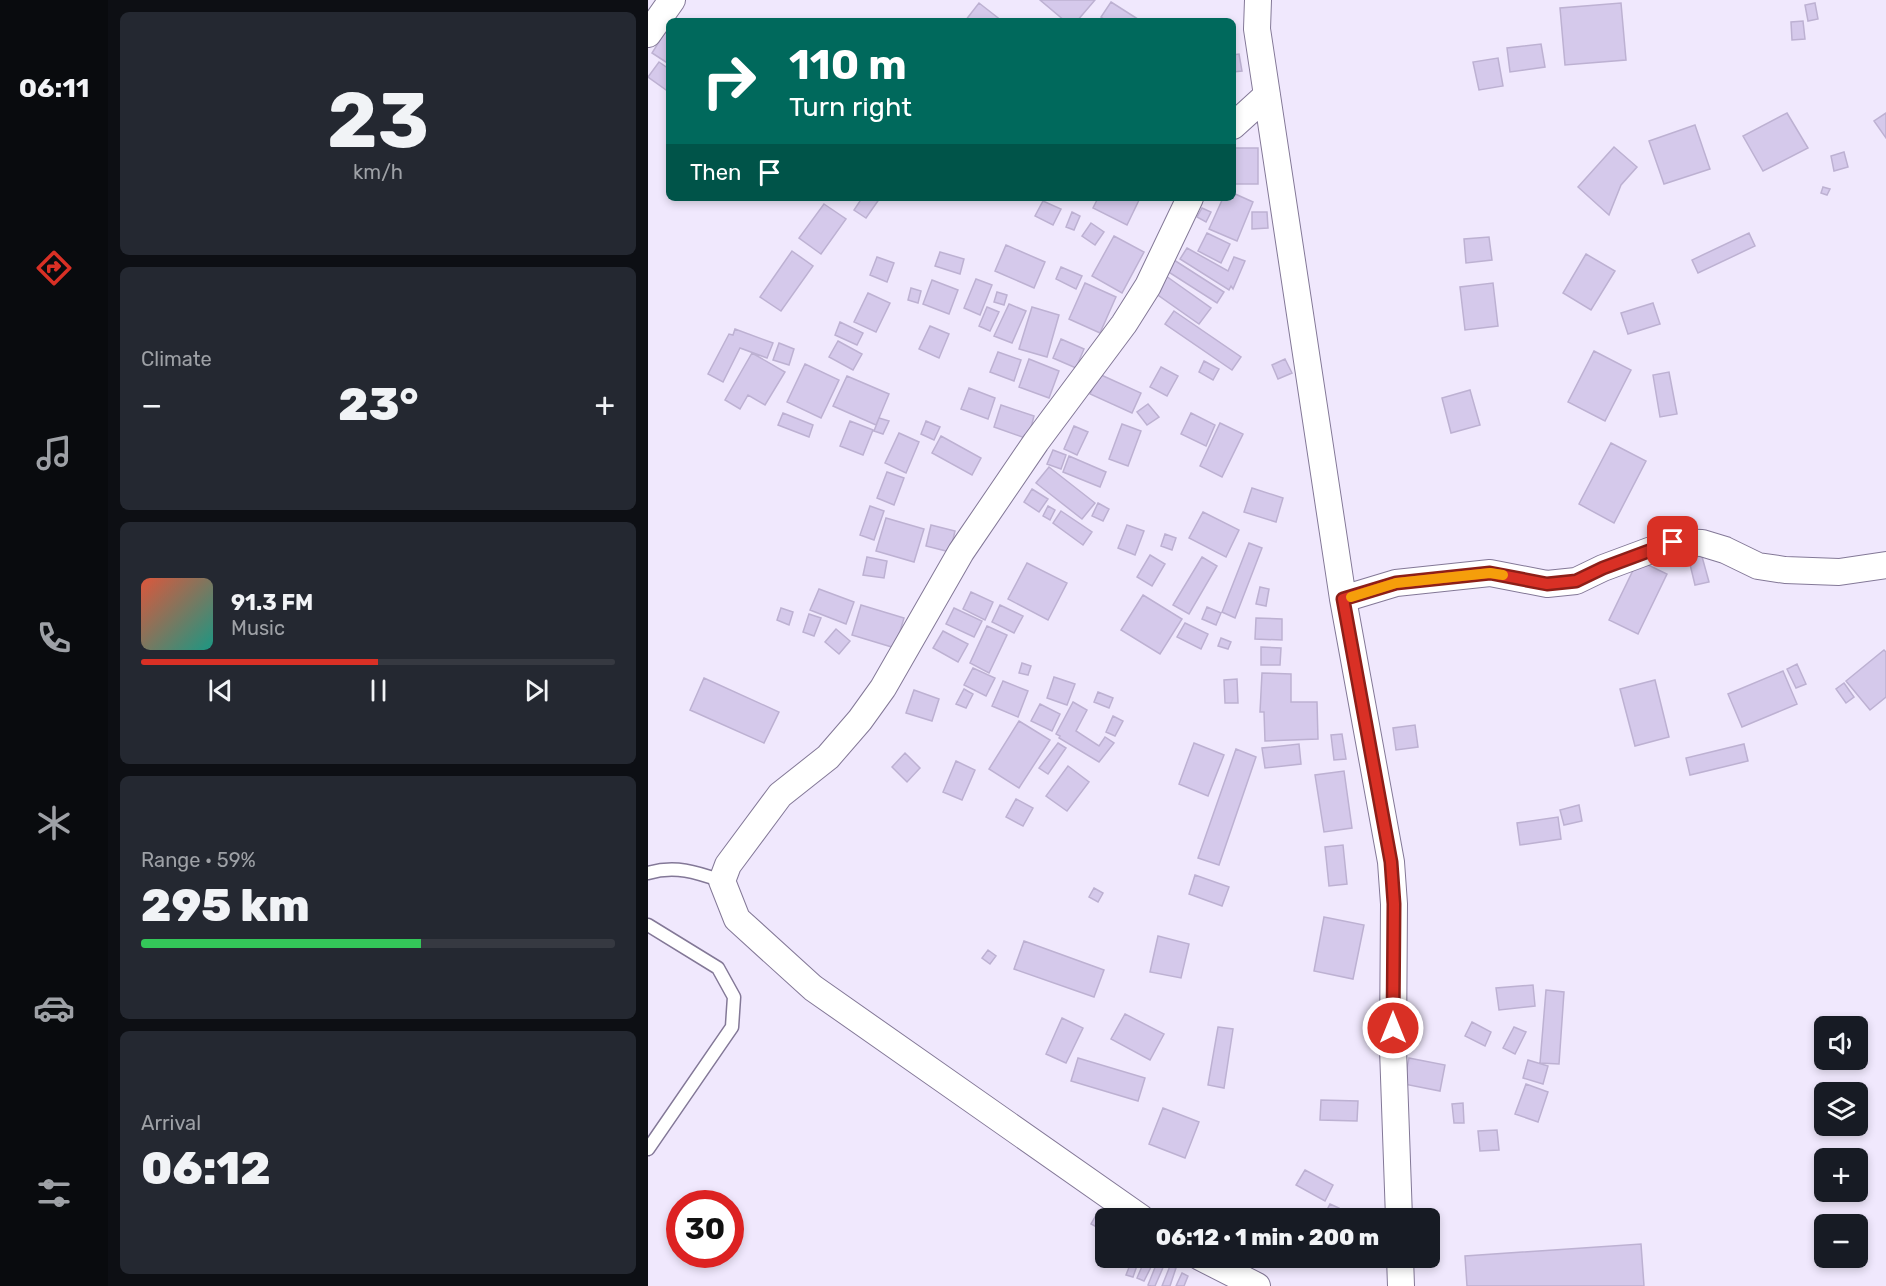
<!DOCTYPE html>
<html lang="en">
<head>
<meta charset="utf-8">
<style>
	:root { --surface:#171b24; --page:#242831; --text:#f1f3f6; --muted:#9ea1a6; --line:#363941; --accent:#d93025 }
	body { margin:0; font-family:Rubik,sans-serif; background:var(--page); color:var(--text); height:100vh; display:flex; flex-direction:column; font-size:22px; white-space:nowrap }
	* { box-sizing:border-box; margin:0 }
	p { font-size:20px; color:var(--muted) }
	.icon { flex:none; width:33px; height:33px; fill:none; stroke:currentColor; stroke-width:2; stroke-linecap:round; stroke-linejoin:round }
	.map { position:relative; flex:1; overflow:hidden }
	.side { display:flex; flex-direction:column; gap:12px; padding:12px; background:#0d0f14; width:540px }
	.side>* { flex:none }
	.guide { position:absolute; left:18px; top:18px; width:570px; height:183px; border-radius:9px; box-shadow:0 3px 9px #0003; background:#00695c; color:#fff; overflow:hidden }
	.fabs { position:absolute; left:1166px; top:1016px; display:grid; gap:12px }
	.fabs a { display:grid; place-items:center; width:54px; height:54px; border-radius:9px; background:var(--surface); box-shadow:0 3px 9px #0003; font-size:30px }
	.speed { position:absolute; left:18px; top:1190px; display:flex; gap:12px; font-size:30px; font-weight:700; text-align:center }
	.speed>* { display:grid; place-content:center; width:78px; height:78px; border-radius:50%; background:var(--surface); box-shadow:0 3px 9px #0003; line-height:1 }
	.speed .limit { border:9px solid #d22; background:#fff; color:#111 }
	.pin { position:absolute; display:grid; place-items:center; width:51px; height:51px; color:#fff; margin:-26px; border-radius:12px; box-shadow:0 3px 9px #0006 }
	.me { position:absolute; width:66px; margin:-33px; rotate:0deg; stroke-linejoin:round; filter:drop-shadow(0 0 4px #0008) }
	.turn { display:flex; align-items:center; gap:21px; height:126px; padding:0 24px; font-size:27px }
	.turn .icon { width:78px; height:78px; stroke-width:2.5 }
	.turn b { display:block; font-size:42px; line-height:51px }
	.then { display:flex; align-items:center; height:57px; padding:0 24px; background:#0003; gap:12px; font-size:22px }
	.big { font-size:45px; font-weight:800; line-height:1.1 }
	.side .tile { flex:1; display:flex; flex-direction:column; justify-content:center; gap:9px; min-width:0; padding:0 21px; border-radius:9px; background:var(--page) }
	.side .dial { align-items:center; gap:0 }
	.dial b { font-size:78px; line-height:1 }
	.song { display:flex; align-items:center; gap:18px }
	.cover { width:72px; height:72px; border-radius:9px; background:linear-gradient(135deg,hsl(10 70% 55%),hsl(170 70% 35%)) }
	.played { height:6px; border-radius:3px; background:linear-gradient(90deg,var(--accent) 50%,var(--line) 50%) }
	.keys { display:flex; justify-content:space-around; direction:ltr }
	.heat { display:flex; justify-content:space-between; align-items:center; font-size:33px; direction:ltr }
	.charge { height:9px; border-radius:4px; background:linear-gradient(90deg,#34c759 59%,var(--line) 0) }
	.trip { position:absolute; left:447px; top:1208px; width:345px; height:60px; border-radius:9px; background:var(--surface); box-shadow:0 3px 9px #0003; font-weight:800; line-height:60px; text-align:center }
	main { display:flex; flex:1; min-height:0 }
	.dock { display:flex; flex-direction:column; width:108px; justify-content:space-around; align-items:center; background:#090b0e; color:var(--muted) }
	.dock .icon { width:42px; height:42px }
	.dock .on { color:var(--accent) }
	.dock b { font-size:27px; color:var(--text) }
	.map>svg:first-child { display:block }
	.building { fill:#d5c9eb; stroke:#bdb1d2; stroke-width:1.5 }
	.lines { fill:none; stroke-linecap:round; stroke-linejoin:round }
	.lane-casing { stroke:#837897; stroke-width:15 }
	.street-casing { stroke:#837897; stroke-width:28 }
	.lane { stroke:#fff; stroke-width:12 }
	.street { stroke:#fff; stroke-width:26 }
	.route-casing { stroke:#8d1f18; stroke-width:15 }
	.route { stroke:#d93025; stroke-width:10 }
	.slow { stroke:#f59e0b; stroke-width:10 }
</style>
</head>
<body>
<main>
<nav class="dock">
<b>06:11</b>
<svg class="icon on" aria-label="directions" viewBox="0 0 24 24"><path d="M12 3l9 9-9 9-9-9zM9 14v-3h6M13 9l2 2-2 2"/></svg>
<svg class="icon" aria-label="music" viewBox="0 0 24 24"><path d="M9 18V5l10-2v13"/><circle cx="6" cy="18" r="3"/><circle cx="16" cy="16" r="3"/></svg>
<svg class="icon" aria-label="phone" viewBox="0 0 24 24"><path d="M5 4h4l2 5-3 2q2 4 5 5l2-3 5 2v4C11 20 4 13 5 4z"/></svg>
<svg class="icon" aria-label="climate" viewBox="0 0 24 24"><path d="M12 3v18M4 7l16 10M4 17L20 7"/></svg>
<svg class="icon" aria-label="car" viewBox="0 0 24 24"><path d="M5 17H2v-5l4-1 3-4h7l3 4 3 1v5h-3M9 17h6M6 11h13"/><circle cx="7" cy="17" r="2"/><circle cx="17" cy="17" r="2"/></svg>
<svg class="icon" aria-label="filters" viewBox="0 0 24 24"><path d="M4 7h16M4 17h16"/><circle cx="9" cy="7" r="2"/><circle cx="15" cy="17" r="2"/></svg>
</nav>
<section class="side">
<div class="tile dial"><b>23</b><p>km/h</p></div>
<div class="tile"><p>Climate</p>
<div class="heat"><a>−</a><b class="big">23°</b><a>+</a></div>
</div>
<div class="tile">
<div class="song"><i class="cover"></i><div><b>91.3 FM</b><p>Music</p></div></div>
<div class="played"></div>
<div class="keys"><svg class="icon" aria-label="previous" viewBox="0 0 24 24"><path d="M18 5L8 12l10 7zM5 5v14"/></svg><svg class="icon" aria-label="pause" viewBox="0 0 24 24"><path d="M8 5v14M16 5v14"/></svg><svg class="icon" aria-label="next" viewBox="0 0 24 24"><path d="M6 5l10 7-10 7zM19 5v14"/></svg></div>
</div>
<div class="tile"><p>Range · 59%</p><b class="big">295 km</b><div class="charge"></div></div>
<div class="tile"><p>Arrival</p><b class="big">06:12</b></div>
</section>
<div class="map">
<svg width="1238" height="1286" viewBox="0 0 1238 1286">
	<rect width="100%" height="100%" fill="#f0e8fd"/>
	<!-- building -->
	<path class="building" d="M 392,0 L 447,0 L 429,21 L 417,21 Z
		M 463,2 L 493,21 L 459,21 L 453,17 Z
		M 331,3 L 354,21 L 317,21 Z
		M 973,3 L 978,60 L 917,65 L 912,8 Z
		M 1167,3 L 1170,19 L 1160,21 L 1157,5 Z
		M 1155,21 L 1157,39 L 1144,40 L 1143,22 Z
		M 17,32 L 21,35 L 21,64 L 4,53 Z
		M 893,44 L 897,67 L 862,72 L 859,48 Z
		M 591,54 L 594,71 L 585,72 L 585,55 Z
		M 850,58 L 855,86 L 831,90 L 825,62 Z
		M 11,62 L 21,69 L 21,92 L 0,77 Z
		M 1139,113 L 1160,148 L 1115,171 L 1095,136 Z
		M 1238,113 L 1238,138 L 1226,121 Z
		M 1047,125 L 1062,169 L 1016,184 L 1001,141 Z
		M 966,147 L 989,167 L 973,185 L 961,215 L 930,187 Z
		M 585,148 L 610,148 L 610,184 L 585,184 Z
		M 1196,152 L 1200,167 L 1186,171 L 1183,156 Z
		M 1175,187 L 1182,189 L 1179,195 L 1173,193 Z
		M 585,193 L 605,202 L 589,241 L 561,229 L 575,198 L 585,198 Z
		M 214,198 L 232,198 L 218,218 L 206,210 Z
		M 450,198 L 492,198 L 479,225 L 445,208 Z
		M 395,201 L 413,209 L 405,225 L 387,216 Z
		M 176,204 L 198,219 L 173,254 L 151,238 Z
		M 554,208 L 563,212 L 558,222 L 549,217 Z
		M 424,212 L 432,216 L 426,230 L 418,227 Z
		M 604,212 L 619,212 L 620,228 L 604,229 Z
		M 443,223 L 456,232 L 447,245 L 434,236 Z
		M 559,233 L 582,244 L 573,263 L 550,251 Z
		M 1101,233 L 1107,246 L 1050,273 L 1044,260 Z
		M 466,236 L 496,252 L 474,293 L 444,276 Z
		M 841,237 L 844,260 L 818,263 L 816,239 Z
		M 358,245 L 397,262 L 386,288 L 347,271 Z
		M 539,248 L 580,271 L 586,257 L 597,261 L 585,289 L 583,286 L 581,290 L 532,259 Z
		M 144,251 L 165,266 L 133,311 L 112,297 Z
		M 292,252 L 316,259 L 312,274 L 287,266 Z
		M 938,254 L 967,271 L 943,310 L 915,293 Z
		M 229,257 L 246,263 L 239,282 L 222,275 Z
		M 526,260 L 576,292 L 569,303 L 519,271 Z
		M 413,267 L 434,276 L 428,289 L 408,279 Z
		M 518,276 L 563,308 L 551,324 L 507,293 Z
		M 328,279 L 344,285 L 332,315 L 316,308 Z
		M 284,280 L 310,290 L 301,314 L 275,304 Z
		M 437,283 L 468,297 L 452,333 L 421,319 Z
		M 845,283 L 850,326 L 817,330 L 812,287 Z
		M 263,288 L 273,291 L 270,303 L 260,300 Z
		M 349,292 L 359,295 L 356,305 L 346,302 Z
		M 220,293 L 242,303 L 228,332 L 206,322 Z
		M 1005,303 L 1012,324 L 980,334 L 973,313 Z
		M 361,304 L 378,311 L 364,343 L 346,336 Z
		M 339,307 L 351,312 L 342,331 L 331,326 Z
		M 384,307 L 411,315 L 399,357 L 371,349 Z
		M 526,311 L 593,357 L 584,370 L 517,324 Z
		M 192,322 L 215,333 L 209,345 L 187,335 Z
		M 282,326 L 301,334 L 291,358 L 271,349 Z
		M 87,329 L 125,343 L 119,358 L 92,348 L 75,382 L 60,374 L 81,334 L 85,335 Z
		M 413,339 L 436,349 L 428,368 L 405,358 Z
		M 190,341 L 214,354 L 205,370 L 181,357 Z
		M 131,343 L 146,349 L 141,365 L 125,360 Z
		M 946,351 L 983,370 L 957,421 L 920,402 Z
		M 350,352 L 373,360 L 366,381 L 342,372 Z
		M 104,353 L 137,372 L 117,405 L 100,395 L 92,409 L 77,400 Z
		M 381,359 L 411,371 L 401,398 L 371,387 Z
		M 637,359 L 644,373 L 630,379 L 624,365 Z
		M 556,361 L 571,369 L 565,380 L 551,372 Z
		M 157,364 L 191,380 L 173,418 L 139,402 Z
		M 513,367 L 530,376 L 519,396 L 502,387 Z
		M 1021,372 L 1029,414 L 1012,417 L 1005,375 Z
		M 451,374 L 493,393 L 484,413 L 442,394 Z
		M 199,376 L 241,394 L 228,425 L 185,406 Z
		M 321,388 L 347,398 L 340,419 L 313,409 Z
		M 822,390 L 832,425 L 803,433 L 794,398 Z
		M 500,404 L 511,417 L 499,425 L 489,412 Z
		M 353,405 L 386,416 L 380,439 L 346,427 Z
		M 135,413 L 165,425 L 161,437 L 130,425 Z
		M 543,413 L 567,425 L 558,446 L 533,434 Z
		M 231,418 L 241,421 L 235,434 L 226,431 Z
		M 202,421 L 225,430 L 215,455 L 192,446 Z
		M 278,421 L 292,427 L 286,440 L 273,434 Z
		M 572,423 L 595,434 L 574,477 L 552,466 Z
		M 474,424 L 493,431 L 480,466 L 461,459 Z
		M 426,426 L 440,432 L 429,455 L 416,449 Z
		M 251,433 L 271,442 L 258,473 L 237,463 Z
		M 293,436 L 333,458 L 324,475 L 284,453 Z
		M 963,443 L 998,461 L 966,523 L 931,504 Z
		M 405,450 L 418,455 L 413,469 L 399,464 Z
		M 421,456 L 458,472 L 452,487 L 415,472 Z
		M 401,467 L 447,503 L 434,519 L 388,483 Z
		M 239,472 L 256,478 L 246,505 L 229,498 Z
		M 604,488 L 635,498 L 628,522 L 596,512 Z
		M 384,489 L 400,499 L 391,512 L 376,502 Z
		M 450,503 L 461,509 L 455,521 L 444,516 Z
		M 222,506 L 236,511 L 226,540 L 212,535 Z
		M 400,506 L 407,510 L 402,520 L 395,516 Z
		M 413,511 L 444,532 L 435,545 L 405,523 Z
		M 555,512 L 591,530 L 578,557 L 541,538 Z
		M 238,518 L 276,529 L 266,562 L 228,551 Z
		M 283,525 L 307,531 L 302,552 L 278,546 Z
		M 479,525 L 496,531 L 487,555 L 470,548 Z
		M 517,534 L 528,538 L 524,550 L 513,546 Z
		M 601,543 L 614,548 L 587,618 L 574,612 Z
		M 1053,553 L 1061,582 L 1047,585 L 1040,556 Z
		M 502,555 L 517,564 L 504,586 L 489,577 Z
		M 219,557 L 239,561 L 236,578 L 215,575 Z
		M 554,557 L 569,566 L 541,614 L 525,605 Z
		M 990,560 L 1019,574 L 990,634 L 961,620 Z
		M 379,563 L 419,583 L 400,620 L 360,599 Z
		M 612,587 L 621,589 L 618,606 L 608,604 Z
		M 171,589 L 206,602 L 198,624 L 162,610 Z
		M 323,592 L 345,602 L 337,620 L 315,609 Z
		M 495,595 L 534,619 L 512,654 L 473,630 Z
		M 213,605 L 256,618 L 247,648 L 204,635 Z
		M 352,605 L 375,616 L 366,633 L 344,622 Z
		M 559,607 L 573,613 L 568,625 L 554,619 Z
		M 133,608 L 145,612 L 141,625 L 129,620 Z
		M 306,608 L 334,621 L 326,637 L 298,624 Z
		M 161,614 L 173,618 L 166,636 L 155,632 Z
		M 608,618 L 634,619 L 634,640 L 607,639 Z
		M 537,623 L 560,634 L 553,649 L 529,637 Z
		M 339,626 L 359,635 L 341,673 L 322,663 Z
		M 188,629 L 202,641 L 191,654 L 177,642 Z
		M 295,631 L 320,644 L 310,662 L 285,648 Z
		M 573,638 L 583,642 L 580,649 L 570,646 Z
		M 613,647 L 633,648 L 632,665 L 613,665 Z
		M 1236,650 L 1238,652 L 1238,697 L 1222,710 L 1198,681 Z
		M 374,663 L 383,666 L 380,675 L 371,673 Z
		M 1149,664 L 1158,684 L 1148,688 L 1139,669 Z
		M 325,668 L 347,678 L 338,696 L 316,685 Z
		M 1135,671 L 1149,704 L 1094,727 L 1080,694 Z
		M 614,673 L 643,674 L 643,702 L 669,702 L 670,739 L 617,741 L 616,712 L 612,712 Z
		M 406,677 L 427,684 L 419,705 L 399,698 Z
		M 56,678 L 131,712 L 116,743 L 42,710 Z
		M 589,679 L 590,703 L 577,703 L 576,680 Z
		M 1007,680 L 1021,737 L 987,746 L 972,689 Z
		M 355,681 L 380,691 L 370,717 L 344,706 Z
		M 1196,683 L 1206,697 L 1198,703 L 1188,689 Z
		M 316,689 L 325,694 L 318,708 L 308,704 Z
		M 266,690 L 291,699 L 284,721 L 258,713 Z
		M 450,692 L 465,698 L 461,708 L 446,702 Z
		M 425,702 L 439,710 L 428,731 L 451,746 L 457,737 L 466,743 L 451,762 L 411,738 L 412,736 L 408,734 Z
		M 392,704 L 412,714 L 404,731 L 383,721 Z
		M 465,716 L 475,721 L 467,736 L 458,732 Z
		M 371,721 L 402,740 L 371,788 L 341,769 Z
		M 767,725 L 770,747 L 748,750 L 745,728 Z
		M 694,734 L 698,759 L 686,760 L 683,735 Z
		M 410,743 L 418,748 L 400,774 L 391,768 Z
		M 546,743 L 576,755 L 560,796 L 531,784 Z
		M 651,744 L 653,764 L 617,768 L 614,748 Z
		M 1096,744 L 1100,761 L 1042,775 L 1038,758 Z
		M 588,749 L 608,757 L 571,865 L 550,858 Z
		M 257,753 L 272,768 L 259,782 L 244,767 Z
		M 308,761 L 327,770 L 314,800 L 295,792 Z
		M 420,766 L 441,782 L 419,811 L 398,796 Z
		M 696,771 L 704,828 L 676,832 L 667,775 Z
		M 368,799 L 385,808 L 375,826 L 358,817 Z
		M 931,805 L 934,821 L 916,825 L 912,810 Z
		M 910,817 L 913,839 L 872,845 L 869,823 Z
		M 695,845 L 699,884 L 681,886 L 677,847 Z
		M 547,875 L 581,887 L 574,906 L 541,894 Z
		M 446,888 L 455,893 L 450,902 L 441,897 Z
		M 676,917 L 716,925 L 705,979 L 666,971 Z
		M 510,936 L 541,944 L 533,978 L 502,972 Z
		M 376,941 L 456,970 L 446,997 L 366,969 Z
		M 340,950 L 348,956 L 342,964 L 334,958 Z
		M 885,985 L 887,1006 L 851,1010 L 848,988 Z
		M 898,990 L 916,992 L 911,1064 L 892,1063 Z
		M 477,1014 L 516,1034 L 502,1060 L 463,1039 Z
		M 414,1018 L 435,1028 L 418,1063 L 398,1054 Z
		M 824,1022 L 843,1032 L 837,1046 L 817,1036 Z
		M 570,1027 L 585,1029 L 576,1088 L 560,1085 Z
		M 866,1027 L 878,1032 L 867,1054 L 855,1048 Z
		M 430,1058 L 497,1078 L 490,1101 L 423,1081 Z
		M 761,1058 L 797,1065 L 792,1091 L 756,1084 Z
		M 880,1060 L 900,1066 L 895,1084 L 875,1078 Z
		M 878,1084 L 900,1092 L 890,1122 L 867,1114 Z
		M 673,1100 L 710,1101 L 709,1121 L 672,1120 Z
		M 815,1103 L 816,1123 L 806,1123 L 804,1104 Z
		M 515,1108 L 551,1122 L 537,1158 L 501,1144 Z
		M 849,1130 L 851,1150 L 832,1151 L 830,1131 Z
		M 657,1170 L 685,1185 L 677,1201 L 648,1185 Z
		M 682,1204 L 691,1208 L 687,1216 L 678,1212 Z
		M 451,1210 L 463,1218 L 458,1218 L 458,1232 L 443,1224 Z
		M 993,1244 L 996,1286 L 819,1286 L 817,1256 Z
		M 471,1257 L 477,1257 L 474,1266 L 468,1264 Z
		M 485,1257 L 492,1257 L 485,1277 L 478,1275 Z
		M 498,1257 L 508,1257 L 496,1281 L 489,1278 Z
		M 510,1260 L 517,1263 L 507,1286 L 503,1286 L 500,1285 Z
		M 522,1266 L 528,1268 L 522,1286 L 514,1286 Z
		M 534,1273 L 540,1276 L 536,1286 L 528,1286 Z"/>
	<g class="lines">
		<defs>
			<path id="lane" d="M 0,873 C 27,865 48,872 74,881
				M 0,925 L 70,968 L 86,997 L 84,1027 L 0,1149"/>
			<path id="street" d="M 610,0 L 609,29 L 695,599 L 743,862 L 746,904 L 745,1049 L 751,1218
				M 0,34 L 24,0
				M 585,126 L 619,95
				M 695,599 L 748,583 L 842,573 L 899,584 L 928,581 L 955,568 L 1025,542 L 1054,543 L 1077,550 L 1110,566 L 1137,570 L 1191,572 L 1238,565
				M 493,1218 L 165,988 L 89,919 L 74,881 L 80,865 L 132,795 L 180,757 L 212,720 L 235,688 L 313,552 L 388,442 L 476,324 L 500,286 L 542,198
				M 552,1257 L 609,1286
				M 752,1257 L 753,1286"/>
		</defs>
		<!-- lane casing -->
		<use href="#lane" class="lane-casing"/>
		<!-- street casing -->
		<use href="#street" class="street-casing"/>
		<!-- lane -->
		<use href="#lane" class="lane"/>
		<!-- street -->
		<use href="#street" class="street"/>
	</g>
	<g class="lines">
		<defs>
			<path id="route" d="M 745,1028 L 746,904 L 743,862 L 695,599 L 748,583 L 842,573 L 899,584 L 928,581 L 955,568 L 1025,542"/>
		</defs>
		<!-- route casing -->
		<use href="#route" class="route-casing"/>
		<!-- route -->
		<use href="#route" class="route"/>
		<!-- slow -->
		<path class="slow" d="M 703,597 L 748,583 L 842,573 L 855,575"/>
	</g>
</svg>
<div class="fabs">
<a><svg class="icon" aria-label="sound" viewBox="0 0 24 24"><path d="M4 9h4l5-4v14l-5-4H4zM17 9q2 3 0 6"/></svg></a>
<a><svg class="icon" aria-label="layers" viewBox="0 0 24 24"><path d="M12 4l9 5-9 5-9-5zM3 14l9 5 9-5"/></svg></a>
<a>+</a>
<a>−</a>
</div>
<div class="speed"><div class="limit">30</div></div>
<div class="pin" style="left:1025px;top:542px;background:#d93025"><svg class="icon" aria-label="arrive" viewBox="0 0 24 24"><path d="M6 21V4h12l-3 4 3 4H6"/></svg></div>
<svg class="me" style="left:745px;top:1028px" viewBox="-20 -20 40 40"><circle r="17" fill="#d93025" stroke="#fff" stroke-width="3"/><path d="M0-11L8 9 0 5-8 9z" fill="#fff"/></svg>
<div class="trip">06:12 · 1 min · 200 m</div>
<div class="guide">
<div class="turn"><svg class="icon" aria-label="right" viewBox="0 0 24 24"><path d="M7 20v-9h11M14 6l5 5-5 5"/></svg><div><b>110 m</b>Turn right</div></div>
<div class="then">Then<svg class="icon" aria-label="arrive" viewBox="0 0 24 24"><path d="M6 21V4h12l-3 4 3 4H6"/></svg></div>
</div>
</div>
</main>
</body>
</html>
